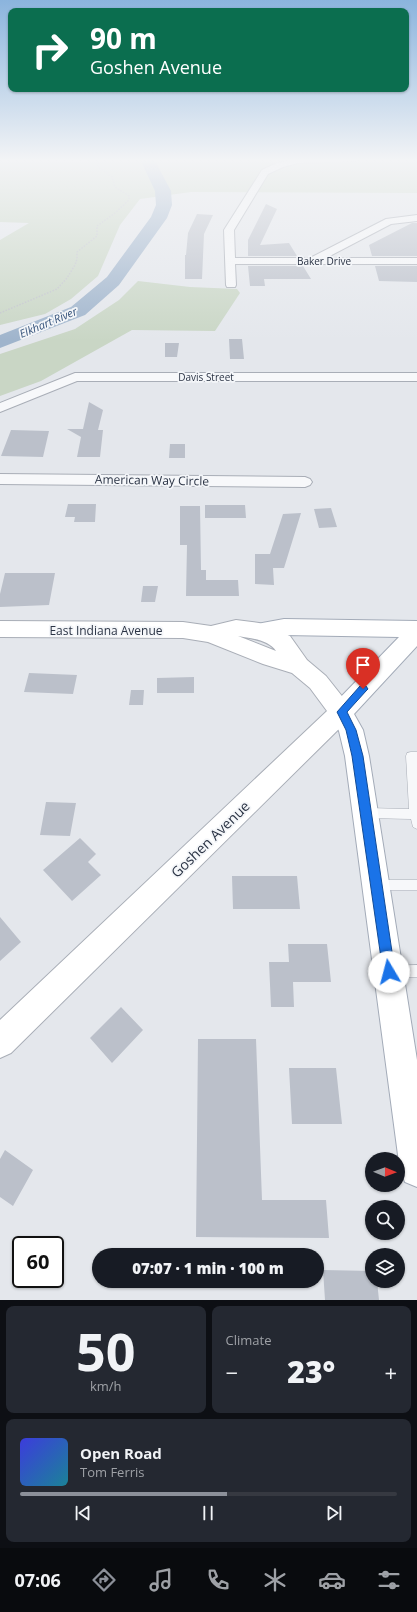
<!DOCTYPE html>
<html lang="en">
<head>
<meta charset="utf-8">
<style>
	:root { --surface:#171b24; --page:#242831; --text:#f1f3f6; --muted:#9ea1a6; --line:#363941; --accent:#8c9099 }
	body { margin:0; font-family:"Open Sans",sans-serif; background:var(--page); color:var(--text); height:100vh; display:flex; flex-direction:column; font-size:15px; white-space:nowrap }
	* { box-sizing:border-box; margin:0 }
	p { font-size:13px; color:var(--muted) }
	.icon { flex:none; width:22px; height:22px; fill:none; stroke:currentColor; stroke-width:2; stroke-linecap:round; stroke-linejoin:round }
	.map { position:relative; height:1300px; overflow:hidden }
	.side { display:flex; flex-direction:column; gap:6px; padding:6px; background:#0d0f14; flex:1 }
	.side>* { flex:none }
	.banner { position:absolute; left:8px; top:8px; width:401px; height:84px; border-radius:8px; box-shadow:0 1px 3px #0004; background:#0b6e4f; color:#fff; overflow:hidden }
	.needle { width:26px; rotate:91deg }
	.fabs { position:absolute; left:365px; top:1152px; display:grid; gap:8px }
	.fabs a { display:grid; place-items:center; width:40px; height:40px; border-radius:50%; background:var(--surface); box-shadow:0 1px 3px #0004; font-size:20px }
	.speed { position:absolute; left:12px; top:1236px; display:flex; gap:8px; font-size:20px; font-weight:700; text-align:center }
	.speed>* { display:grid; place-content:center; width:52px; height:52px; border-radius:50%; background:var(--surface); box-shadow:0 1px 3px #0004; line-height:1 }
	.speed .limit { border:2px solid #111; border-radius:6px; background:#fff; color:#111 }
	.pin { position:absolute; display:grid; place-items:center; width:34px; height:34px; color:#fff; margin:-41px -17px; border-radius:50% 50% 50% 0; rotate:-45deg; box-shadow:0 0 4px #0007 }
	.pin .icon { rotate:45deg }
	.me { position:absolute; width:44px; margin:-22px; rotate:352deg; stroke-linejoin:round; filter:drop-shadow(0 0 3px #0008) }
	.turn { display:flex; align-items:center; gap:14px; height:84px; padding:0 16px; font-size:18px }
	.turn .icon { width:52px; height:52px; stroke-width:2.5 }
	.turn b { display:block; font-size:28px; line-height:34px }
	.big { font-size:30px; font-weight:800; line-height:1.1 }
	.side .widget { flex:1; display:flex; flex-direction:column; justify-content:center; gap:6px; min-width:0; padding:0 14px; border-radius:8px; background:var(--page) }
	.side .dial { align-items:center; gap:0 }
	.dial b { font-size:52px; line-height:1 }
	.song { display:flex; align-items:center; gap:12px }
	.cover { width:48px; height:48px; border-radius:6px; background:linear-gradient(135deg,hsl(240 70% 55%),hsl(190 70% 35%)) }
	.played { height:4px; border-radius:2px; background:linear-gradient(90deg,var(--accent) 55%,var(--line) 55%) }
	.keys { display:flex; justify-content:space-around; direction:ltr }
	.heat { display:flex; justify-content:space-between; align-items:center; font-size:22px; direction:ltr }
	.side .tiles { flex:1; display:grid; gap:6px; grid-template-columns:1fr 1fr }
	.widget:last-child { grid-column:span 2 }
	.trip { position:absolute; left:92px; top:1248px; width:232px; height:40px; border-radius:20px; background:var(--surface); box-shadow:0 1px 3px #0004; font-weight:800; line-height:40px; text-align:center }
	.tabs { display:flex; height:64px; justify-content:space-around; align-items:center; background:#090b0e; color:var(--muted) }
	.tabs .icon { width:28px; height:28px }
	.tabs .selected { color:var(--accent) }
	.tabs b { font-size:18px; color:var(--text) }
	.map>svg:first-child { display:block }
	.green { fill:#c9d6c5 }
	.lines { fill:none; stroke-linecap:round; stroke-linejoin:round }
	.river { fill:#9fb4cc; fill-rule:evenodd }
	.building { fill:#bbc0ca }
	.lane-casing { stroke:#a9aeb7; stroke-width:1 }
	.street-casing { stroke:#a9aeb7; stroke-width:2 }
	.secondary-casing { stroke:#a9aeb7; stroke-width:2 }
	.primary-casing { stroke:#a3abb8; stroke-width:2 }
	.path { stroke:#c2c5cb; stroke-width:1.5; stroke-dasharray:1.5 1.5; stroke-linecap:butt }
	.lane { fill:#f7f8fa; fill-rule:evenodd }
	.street { fill:#f7f8fa; fill-rule:evenodd }
	.secondary { fill:#fff; fill-rule:evenodd }
	.primary { fill:#fff; fill-rule:evenodd }
	.route { fill:#1a73e8; stroke:#114b97 }
	.labels { text-anchor:middle; dominant-baseline:central; stroke-width:3.5; stroke-linejoin:round; paint-order:stroke }
	.far-street-label { font-size:10px; fill:#2b3445; stroke:#f4f6f9 }
	.far-water-label { font-size:11px; font-style:italic; fill:#34527a; stroke:#f4f6f9 }
	.street-label { font-size:12px; fill:#2b3445; stroke:#f4f6f9 }
	.near-street-label { font-size:14px; fill:#2b3445; stroke:#f4f6f9 }
</style>
</head>
<body>
<div class="map">
<svg width="417" height="1300" viewBox="0 0 417 1300">
	<rect width="100%" height="100%" fill="#e4e7ec"/>
	<!-- green -->
	<path class="green" d="M 0,159 L 39,159 L 63,162 L 84,162 L 87,159 L 417,159 L 417,193 L 191,192 L 140,199 L 120,225 L 98,276 L 71,299 L 45,314 L 0,325 L 0,240 L 29,223 L 0,222 Z
		M 138,281 L 190,287 L 237,289 L 240,293 L 215,331 L 132,330 L 41,381 L 0,396 L 0,354 L 75,329 L 119,300 Z"/>
	<g class="lines">
		<!-- river -->
		<path class="river" d="M 140,159 L 154,159 L 171,191 L 172,205 L 167,218 L 119,285 L 85,315 L 0,348 L 0,335 L 71,307 L 107,277 L 151,217 L 156,205 L 155,191 Z"/>
	</g>
	<!-- building -->
	<path class="building" d="M 266,204 L 277,209 L 260,245 L 289,243 L 297,256 L 248,256 L 248,240 Z
		M 197,214 L 213,215 L 204,234 L 202,279 L 185,279 L 185,255 L 186,255 L 188,233 Z
		M 412,223 L 417,223 L 417,256 L 372,256 L 369,245 Z
		M 248,266 L 303,266 L 311,279 L 264,279 L 265,286 L 250,286 Z
		M 375,266 L 417,266 L 417,282 L 379,281 Z
		M 229,339 L 242,339 L 244,359 L 230,359 Z
		M 165,343 L 179,343 L 177,357 L 165,357 Z
		M 89,402 L 103,410 L 98,430 L 103,430 L 100,457 L 77,457 L 81,437 L 67,429 L 83,429 Z
		M 11,430 L 49,431 L 43,457 L 1,456 Z
		M 170,444 L 185,444 L 185,458 L 169,458 Z
		M 68,504 L 96,504 L 95,522 L 74,522 L 75,517 L 65,517 Z
		M 205,505 L 245,505 L 246,518 L 205,518 Z
		M 180,506 L 200,506 L 201,570 L 206,570 L 206,580 L 238,580 L 239,596 L 186,596 L 187,545 L 180,545 Z
		M 331,508 L 337,527 L 319,528 L 314,509 Z
		M 301,513 L 284,568 L 273,568 L 274,585 L 255,584 L 255,554 L 270,554 L 283,514 Z
		M 5,573 L 55,573 L 49,605 L 0,607 L 0,594 Z
		M 143,586 L 158,586 L 155,602 L 141,602 Z
		M 29,673 L 77,675 L 73,694 L 24,692 Z
		M 194,677 L 194,693 L 157,693 L 157,678 Z
		M 131,690 L 144,690 L 143,705 L 129,705 Z
		M 46,802 L 76,803 L 70,836 L 40,835 Z
		M 80,838 L 96,854 L 88,862 L 101,875 L 72,901 L 43,870 Z
		M 232,876 L 297,876 L 300,909 L 233,909 Z
		M 0,917 L 21,942 L 0,961 Z
		M 288,944 L 327,944 L 331,982 L 293,982 L 294,1007 L 271,1007 L 269,962 L 289,962 Z
		M 121,1007 L 143,1030 L 112,1063 L 90,1038 Z
		M 198,1039 L 256,1039 L 262,1200 L 326,1200 L 329,1238 L 196,1237 Z
		M 289,1068 L 336,1068 L 342,1124 L 292,1124 Z
		M 5,1150 L 33,1170 L 13,1206 L 0,1197 L 0,1159 Z
		M 323,1270 L 372,1271 L 372,1281 L 377,1281 L 379,1300 L 325,1300 Z"/>
	<g class="lines">
		<defs>
			<path id="lane" d="M 411,752 L 417,752 L 417,829 L 413,827 L 411,819 L 366,818 L 362,816 L 361,813 L 362,810 L 366,808 L 409,809 L 406,756 L 407,753 Z
				M 378,880 L 417,880 L 417,890 L 378,890 L 374,889 L 372,885 L 374,881 Z
				M 417,965 L 417,977 L 392,978 L 388,976 L 386,972 L 388,968 L 392,966 Z"/>
			<path id="street" d="M 298,159 L 359,159 L 355,161 L 298,163 L 283,167 L 268,174 L 234,230 L 235,258 L 310,258 L 386,219 L 417,215 L 417,221 L 391,224 L 326,258 L 417,258 L 417,264 L 235,264 L 236,285 L 235,287 L 227,287 L 226,285 L 224,230 L 262,170 L 277,163 Z
				M 75,373 L 417,373 L 417,381 L 77,381 L 0,412 L 0,403 Z
				M 0,474 L 305,477 L 310,479 L 312,482 L 310,485 L 305,487 L 0,484 Z"/>
			<path id="secondary" d="M 236,620 L 259,623 L 290,636 L 307,660 L 326,676 L 349,705 L 353,712 L 349,719 L 11,1053 L 0,1058 L 0,1020 L 327,711 L 310,688 L 292,673 L 263,664 L 208,642 L 183,638 L 0,637 L 0,621 L 183,622 L 211,626 ZM 238,636 C 250,638 269,640 276,651 Z"/>
			<path id="primary" d="M 284,619 L 417,621 L 417,646 L 354,714 L 363,730 L 369,756 L 417,1060 L 417,1187 L 405,1182 L 400,1170 L 345,756 L 339,731 L 329,712 L 333,705 L 399,637 L 284,635 L 259,639 L 251,637 L 248,631 L 251,625 Z"/>
		</defs>
		<!-- lane casing -->
		<use href="#lane" class="lane-casing"/>
		<!-- street casing -->
		<use href="#street" class="street-casing"/>
		<!-- secondary casing -->
		<use href="#secondary" class="secondary-casing"/>
		<!-- primary casing -->
		<use href="#primary" class="primary-casing"/>
		<!-- path -->
		<path class="path" d="M 0,313 L 57,289 L 67,278 L 75,265 L 77,259 L 77,252 L 97,236 L 97,226 L 115,213 L 129,200 L 129,196 L 115,187 L 112,177 L 98,167 L 97,159"/>
		<!-- lane -->
		<use href="#lane" class="lane"/>
		<!-- street -->
		<use href="#street" class="street"/>
		<!-- secondary -->
		<use href="#secondary" class="secondary"/>
		<!-- primary -->
		<use href="#primary" class="primary"/>
	</g>
	<!-- sky -->
	<linearGradient id="sky" x2="0" y2="1"><stop stop-color="#8bb4dd"/><stop offset="0.47" stop-color="#f3f4f6"/><stop offset="1" stop-color="#f3f4f6" stop-opacity="0"/></linearGradient>
	<rect width="417" height="341" fill="url(#sky)"/>
	<!-- route -->
	<path class="route" d="M 363,685 L 366,686 L 368,689 L 366,691 L 347,712 L 356,730 L 363,756 L 395,972 L 393,976 L 389,978 L 384,976 L 383,972 L 352,756 L 346,730 L 337,712 L 360,686 Z"/>
	<g class="labels">
		<!-- far-street labels -->
		<g class="far-street-label">
			<text x="324" y="261">Baker Drive</text>
			<text x="206" y="377">Davis Street</text>
		</g>
		<!-- far-water labels -->
		<g class="far-water-label">
			<text transform="translate(48 322) rotate(-23)">Elkhart River</text>
		</g>
		<!-- street labels -->
		<g class="street-label">
			<text transform="translate(152 480) rotate(1)">American Way Circle</text>
			<text x="106" y="630">East Indiana Avenue</text>
		</g>
		<!-- near-street labels -->
		<g class="near-street-label">
			<text transform="translate(210 839) rotate(-44)">Goshen Avenue</text>
		</g>
	</g>
</svg>
<div class="fabs">
<a><svg class="needle" viewBox="-14 -14 28 28"><path d="M0-13l5 13h-10z" fill="#e53935"/><path d="M0 13l5-13h-10z" fill="#9ea1a6"/></svg></a>
<a><svg class="icon" aria-label="search" viewBox="0 0 24 24"><circle cx="10" cy="10" r="6"/><path d="M15 15l6 6"/></svg></a>
<a><svg class="icon" aria-label="layers" viewBox="0 0 24 24"><path d="M12 4l9 5-9 5-9-5zM3 14l9 5 9-5"/></svg></a>
</div>
<div class="speed"><div class="limit">60</div></div>
<div class="pin" style="left:363px;top:689px;background:#d93025"><svg class="icon" aria-label="arrive" viewBox="0 0 24 24"><path d="M6 21V4h12l-3 4 3 4H6"/></svg></div>
<svg class="me" style="left:389px;top:972px" viewBox="-20 -20 40 40"><circle r="19" fill="#fff"/><path d="M0-13L10 11 0 6-10 11z" fill="#1a73e8"/></svg>
<div class="trip">07:07 · 1 min · 100 m</div>
<div class="banner">
<div class="turn"><svg class="icon" aria-label="right" viewBox="0 0 24 24"><path d="M7 20v-9h11M14 6l5 5-5 5"/></svg><div><b>90 m</b>Goshen Avenue</div></div>
</div>
</div>
<section class="side">
<div class="tiles">
<div class="widget dial"><b>50</b><p>km/h</p></div>
<div class="widget"><p>Climate</p>
<div class="heat"><a>−</a><b class="big">23°</b><a>+</a></div>
</div>
<div class="widget">
<div class="song"><i class="cover"></i><div><b>Open Road</b><p>Tom Ferris</p></div></div>
<div class="played"></div>
<div class="keys"><svg class="icon" aria-label="previous" viewBox="0 0 24 24"><path d="M18 5L8 12l10 7zM5 5v14"/></svg><svg class="icon" aria-label="pause" viewBox="0 0 24 24"><path d="M8 5v14M16 5v14"/></svg><svg class="icon" aria-label="next" viewBox="0 0 24 24"><path d="M6 5l10 7-10 7zM19 5v14"/></svg></div>
</div>
</div>
</section>
<nav class="tabs">
<b>07:06</b>
<svg class="icon selected" aria-label="directions" viewBox="0 0 24 24"><path d="M12 3l9 9-9 9-9-9zM9 14v-3h6M13 9l2 2-2 2"/></svg>
<svg class="icon" aria-label="music" viewBox="0 0 24 24"><path d="M9 18V5l10-2v13"/><circle cx="6" cy="18" r="3"/><circle cx="16" cy="16" r="3"/></svg>
<svg class="icon" aria-label="phone" viewBox="0 0 24 24"><path d="M5 4h4l2 5-3 2q2 4 5 5l2-3 5 2v4C11 20 4 13 5 4z"/></svg>
<svg class="icon" aria-label="climate" viewBox="0 0 24 24"><path d="M12 3v18M4 7l16 10M4 17L20 7"/></svg>
<svg class="icon" aria-label="car" viewBox="0 0 24 24"><path d="M5 17H2v-5l4-1 3-4h7l3 4 3 1v5h-3M9 17h6M6 11h13"/><circle cx="7" cy="17" r="2"/><circle cx="17" cy="17" r="2"/></svg>
<svg class="icon" aria-label="filters" viewBox="0 0 24 24"><path d="M4 7h16M4 17h16"/><circle cx="9" cy="7" r="2"/><circle cx="15" cy="17" r="2"/></svg>
</nav>
</body>
</html>
